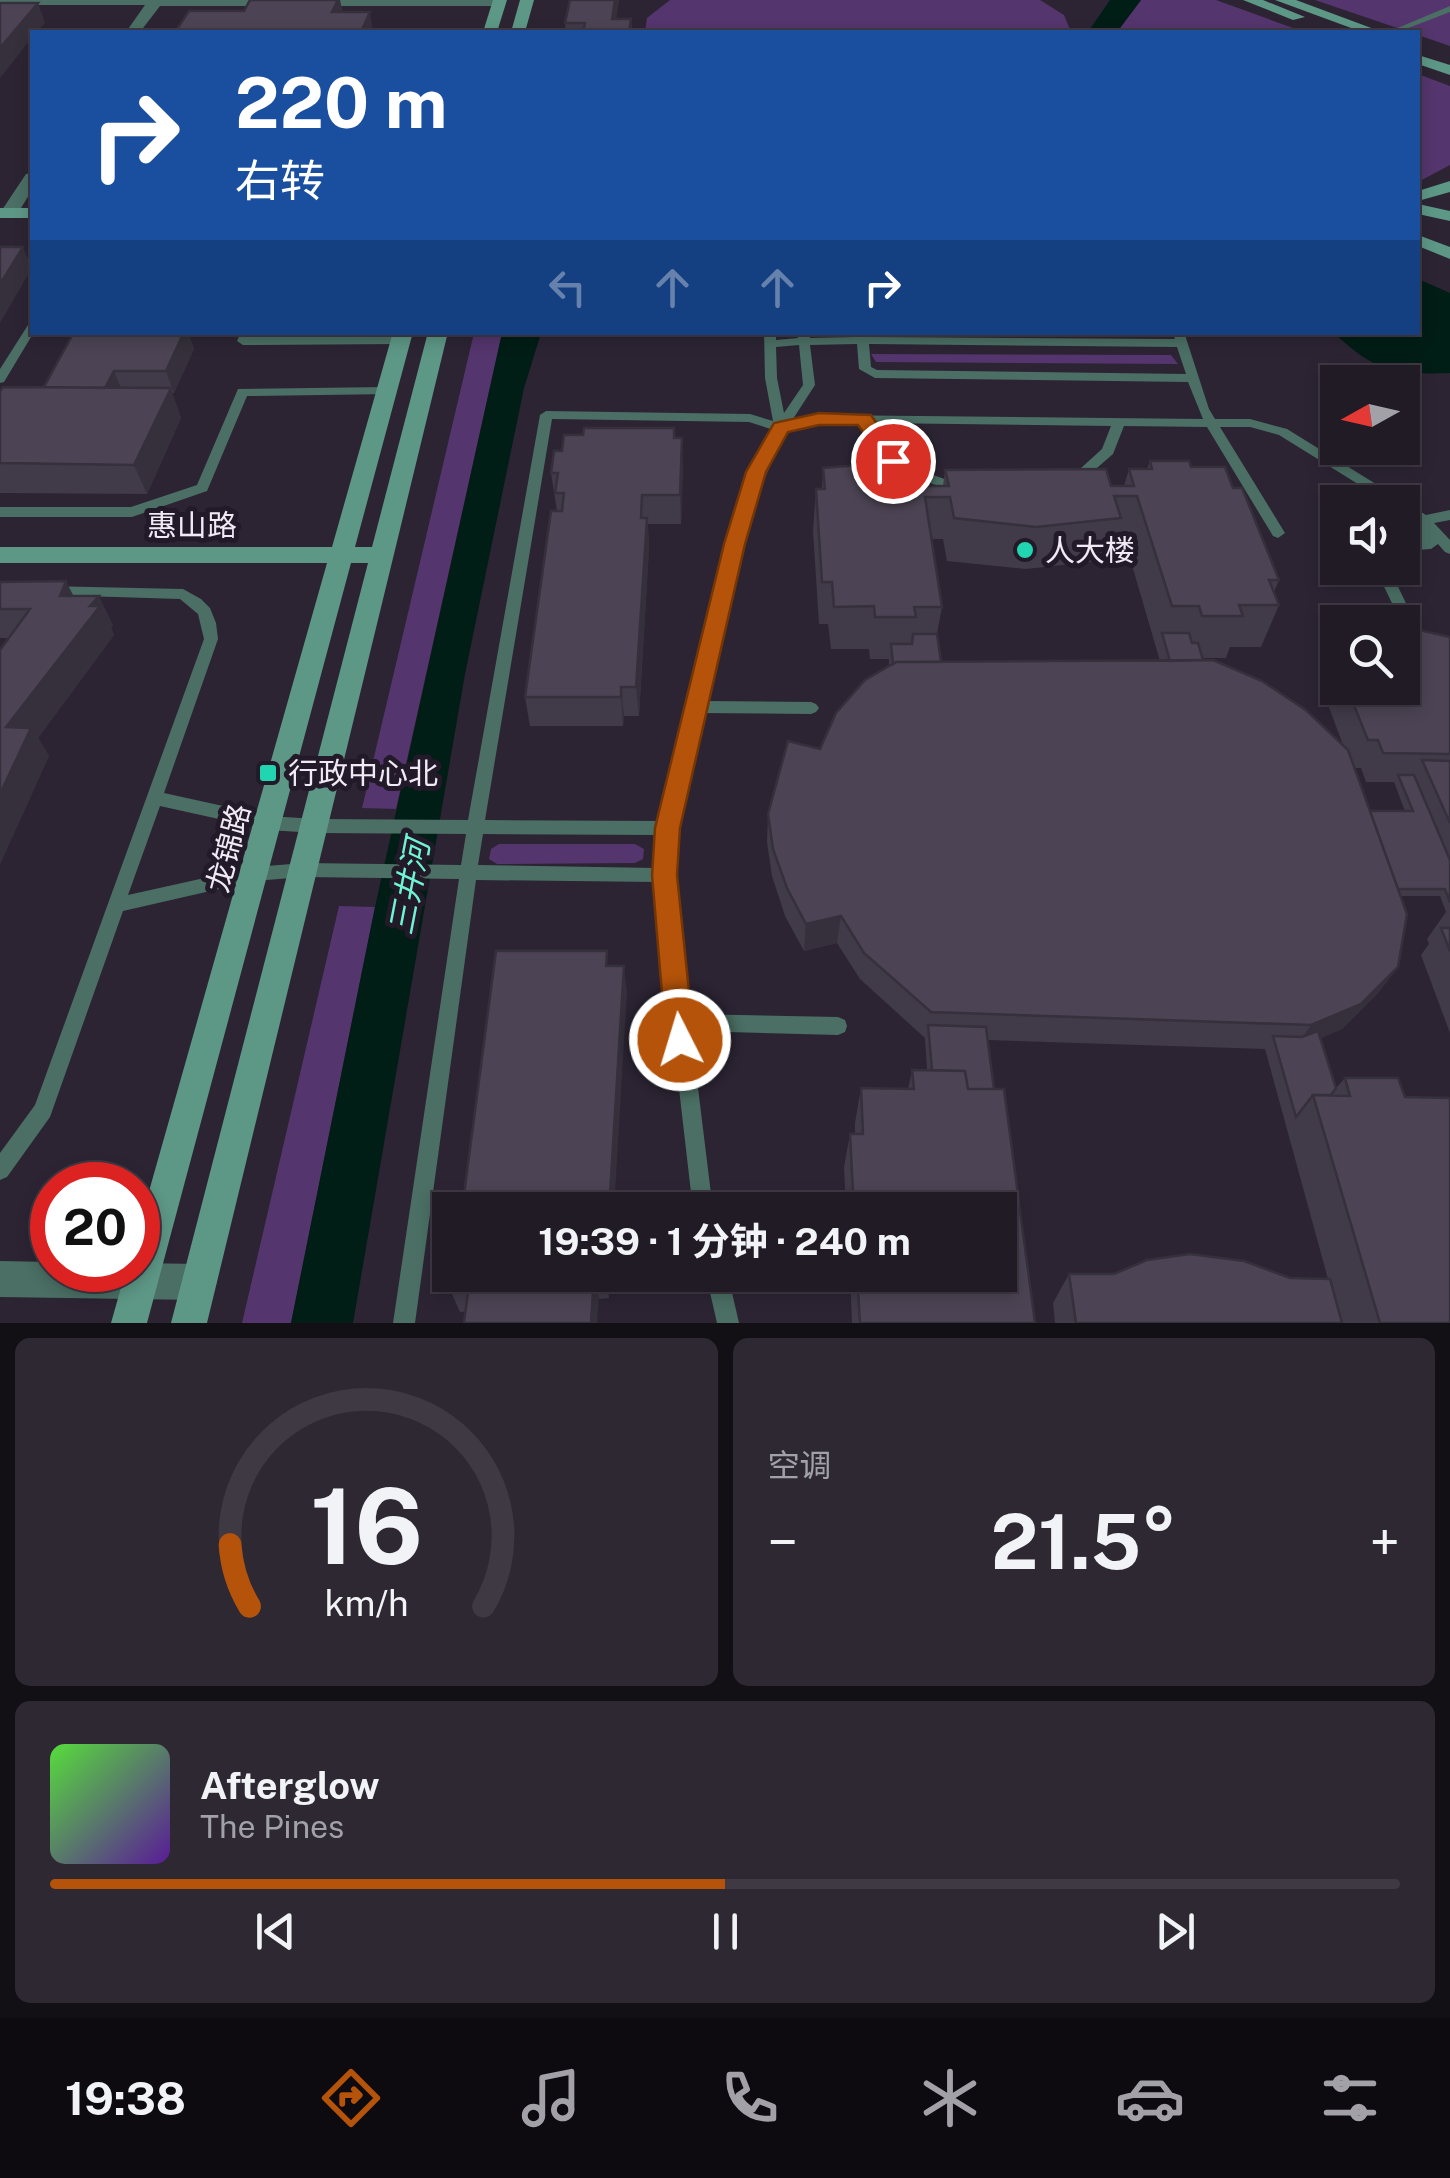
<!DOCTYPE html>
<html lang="zh">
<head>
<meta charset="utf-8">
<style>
	:root { --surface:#211b26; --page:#2d2832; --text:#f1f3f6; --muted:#a2a1a7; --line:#3e3943; --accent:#b45309 }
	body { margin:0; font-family:"Public Sans","Noto Sans SC",sans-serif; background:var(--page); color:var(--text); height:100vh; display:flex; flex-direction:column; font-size:38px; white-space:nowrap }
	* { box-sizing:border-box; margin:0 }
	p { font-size:32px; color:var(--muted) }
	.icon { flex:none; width:55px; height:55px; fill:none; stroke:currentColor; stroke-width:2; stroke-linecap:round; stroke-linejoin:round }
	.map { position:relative; height:1323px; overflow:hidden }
	.panel { display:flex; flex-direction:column; gap:15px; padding:15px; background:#120f15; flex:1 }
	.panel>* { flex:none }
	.guide { position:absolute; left:30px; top:30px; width:1390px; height:305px; border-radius:0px; box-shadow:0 5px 15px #0003,0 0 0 2px var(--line); background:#1a4fa0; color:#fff; overflow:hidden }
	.needle { width:65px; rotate:262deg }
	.buttons { position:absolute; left:1320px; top:365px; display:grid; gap:20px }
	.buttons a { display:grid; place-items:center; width:100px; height:100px; border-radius:0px; background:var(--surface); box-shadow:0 5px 15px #0003,0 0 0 2px var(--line); font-size:50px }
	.speed { position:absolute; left:30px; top:1162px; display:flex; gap:20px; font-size:50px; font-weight:700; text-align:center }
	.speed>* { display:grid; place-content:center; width:130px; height:130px; border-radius:50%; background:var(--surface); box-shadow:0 5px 15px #0003,0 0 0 2px var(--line); line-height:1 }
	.speed .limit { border:15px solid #d22; background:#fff; color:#111 }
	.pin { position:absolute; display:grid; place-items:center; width:85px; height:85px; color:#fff; margin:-42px; border:5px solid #fff; border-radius:50%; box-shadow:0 2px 10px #0007 }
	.me { position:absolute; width:110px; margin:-55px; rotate:355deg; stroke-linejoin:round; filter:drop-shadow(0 0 8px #0008) }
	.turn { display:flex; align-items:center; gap:35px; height:210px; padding:0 40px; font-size:45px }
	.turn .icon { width:130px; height:130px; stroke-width:2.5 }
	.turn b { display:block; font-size:70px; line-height:85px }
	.lanes { display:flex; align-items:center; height:95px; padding:0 40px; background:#0003; justify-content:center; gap:50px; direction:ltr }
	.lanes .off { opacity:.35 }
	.big { font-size:75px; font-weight:700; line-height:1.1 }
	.panel .tile { flex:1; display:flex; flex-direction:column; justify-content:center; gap:15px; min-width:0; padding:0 35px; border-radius:15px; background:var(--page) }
	.panel .dial { align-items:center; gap:0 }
	.dial svg { height:260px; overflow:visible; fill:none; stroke:var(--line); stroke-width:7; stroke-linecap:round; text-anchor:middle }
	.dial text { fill:var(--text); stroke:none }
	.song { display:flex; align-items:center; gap:30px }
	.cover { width:120px; height:120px; border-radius:15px; background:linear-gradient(135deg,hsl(110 70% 55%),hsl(270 70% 35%)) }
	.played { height:10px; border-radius:5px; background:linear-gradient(90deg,var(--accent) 50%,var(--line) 50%) }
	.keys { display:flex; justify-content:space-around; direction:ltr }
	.heat { display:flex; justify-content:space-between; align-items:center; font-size:55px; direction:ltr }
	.panel .tiles { flex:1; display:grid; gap:15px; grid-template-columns:1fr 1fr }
	.tile:last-child { grid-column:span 2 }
	.trip { position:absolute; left:432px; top:1192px; width:585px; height:100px; border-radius:0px; background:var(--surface); box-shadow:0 5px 15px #0003,0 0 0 2px var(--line); font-weight:700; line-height:100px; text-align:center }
	.tabs { display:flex; height:160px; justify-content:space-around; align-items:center; background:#0d0b0f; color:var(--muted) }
	.tabs .icon { width:70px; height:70px }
	.tabs .active { color:var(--accent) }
	.tabs b { font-size:45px; color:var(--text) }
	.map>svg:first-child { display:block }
	.green { fill:#54356d }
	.water { fill:#001d16 }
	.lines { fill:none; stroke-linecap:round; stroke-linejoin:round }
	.lane { fill:#4b6f64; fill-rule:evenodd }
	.street { fill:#4b6f64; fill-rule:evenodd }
	.secondary { fill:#5d9786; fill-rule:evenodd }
	.wall { fill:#413a48; fill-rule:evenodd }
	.shaded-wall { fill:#35303b }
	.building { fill:#4c4454; stroke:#35303b; stroke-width:2.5 }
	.route { fill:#b45309; stroke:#753606; stroke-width:2.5 }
	.poi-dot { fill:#20d5b0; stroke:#221a29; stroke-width:4 }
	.labels { text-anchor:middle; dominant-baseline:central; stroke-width:10; stroke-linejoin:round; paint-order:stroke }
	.street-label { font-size:30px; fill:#efeaf4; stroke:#221a29 }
	.poi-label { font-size:30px; fill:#efeaf4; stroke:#221a29; text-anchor:start }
	.water-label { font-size:32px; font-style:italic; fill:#6ef4d1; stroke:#221a29 }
</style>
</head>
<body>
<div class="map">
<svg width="1450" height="1323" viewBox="0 0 1450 1323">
	<rect width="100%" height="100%" fill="#2c2433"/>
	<!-- green -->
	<path class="green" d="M 670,0 L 1040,0 L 1064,15 L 1071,32 L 645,32 L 647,18 Z
		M 1141,0 L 1216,0 L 1304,32 L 1117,32 Z
		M 1315,0 L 1450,0 L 1450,46 Z
		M 1418,74 L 1450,86 L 1450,165 L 1418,182 Z
		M 474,333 L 502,333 L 396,809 L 362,808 Z
		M 871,354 L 1171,355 L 1178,364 L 876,362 Z
		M 499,844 L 635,844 L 644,849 L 643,859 L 635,863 L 497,864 L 489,859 L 491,849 Z
		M 339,906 L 375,907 L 291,1323 L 242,1323 Z"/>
	<!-- water -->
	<path class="water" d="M 1110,0 L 1141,0 L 1117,32 L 1088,32 Z
		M 1418,279 L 1450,293 L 1450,373 C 1393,375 1376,372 1334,333 L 1418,332 Z
		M 502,333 L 541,333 L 524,388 L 465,674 L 353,1323 L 291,1323 L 375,907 Z"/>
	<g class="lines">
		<!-- lane -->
		<path class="lane" d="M 1450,6 L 1450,12 L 1398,32 L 1388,32 Z
			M 32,324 L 32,332 L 34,332 L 4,382 L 0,383 L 0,369 L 28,325 Z
			M 241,332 L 253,332 L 250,337 L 401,336 L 407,340 L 401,344 L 243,345 L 237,341 Z
			M 764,332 L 776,332 L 776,340 L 798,338 L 797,332 L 809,332 L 810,338 L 856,337 L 856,332 L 868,332 L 868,337 L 1175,339 L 1172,332 L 1184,332 L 1209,409 L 1215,419 L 1250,419 L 1287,429 L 1426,515 L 1450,510 L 1450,520 L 1434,523 L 1450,540 L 1450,554 L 1445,552 L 1438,544 L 1431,549 L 1402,551 L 1402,541 L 1417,540 L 1417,522 L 1402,513 L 1402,502 L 1387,502 L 1279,435 L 1250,427 L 1220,427 L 1285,533 L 1278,538 L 1273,536 L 1207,427 L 1124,426 L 1113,454 L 1082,481 L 1077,482 L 1070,478 L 1102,449 L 1111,426 L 873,423 C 897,462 924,475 967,485 L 969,488 L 967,491 L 962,492 C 916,483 885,463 860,423 L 819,423 L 786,431 C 744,517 721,608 702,701 L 811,702 L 816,704 L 819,708 L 816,712 L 811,714 L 699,713 L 676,828 L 673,875 L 689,1014 L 838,1017 L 845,1020 L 847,1026 L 845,1032 L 838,1035 L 691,1031 L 713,1210 L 693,1210 L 672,1028 L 670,1022 L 671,1018 L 656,882 L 476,880 L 415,1323 L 393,1323 L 459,879 L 304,877 L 254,881 L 123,911 L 50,1117 L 7,1177 L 0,1180 L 0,1153 L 35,1105 L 204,639 L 198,614 L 180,599 L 50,595 L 43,590 L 45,586 L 183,589 L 201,599 L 210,608 L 216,623 L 218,639 L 164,793 L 268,816 L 316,819 L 468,820 L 540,415 L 546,411 L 750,414 L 773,421 L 765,378 ZM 857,344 L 859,369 L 875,378 L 1188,382 L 1203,419 L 819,415 L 791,422 L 815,385 L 810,345 ZM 869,344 L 1177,347 L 1186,374 L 877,370 L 871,367 ZM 799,345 L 803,385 L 784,413 L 777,378 L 776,347 ZM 552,419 L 749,422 L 774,430 C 712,553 690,688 661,821 L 485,820 ZM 160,806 L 268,830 L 316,833 L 466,834 L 461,865 L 304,863 L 254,867 L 128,895 ZM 483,834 L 659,835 L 656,868 L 478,865 Z
			M 387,387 L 393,391 L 391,394 L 247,396 L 207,491 L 132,517 L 0,517 L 0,507 L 131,507 L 197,485 L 238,389 Z
			M 1375,568 L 1389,568 L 1417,626 L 1415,630 L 1405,630 Z
			M 706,1275 L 728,1275 L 739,1323 L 717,1323 Z"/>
		<!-- street -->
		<path class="street" d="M 0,0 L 505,0 L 506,2 L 499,6 L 160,6 L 140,32 L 126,32 L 145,5 L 0,5 Z
			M 32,173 L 32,190 L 18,213 L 3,217 L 0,213 L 26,174 Z
			M 0,1261 L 52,1262 L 52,1270 L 138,1270 L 138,1263 L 199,1264 L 211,1270 L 217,1282 L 211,1294 L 199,1300 L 0,1297 Z"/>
		<!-- secondary -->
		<path class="secondary" d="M 493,0 L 507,0 L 497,32 L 483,32 Z
			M 520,0 L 534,0 L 525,32 L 511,32 Z
			M 1243,0 L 1263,0 L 1305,17 L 1293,20 Z
			M 1275,0 L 1296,0 L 1382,32 L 1362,32 Z
			M 1418,55 L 1450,65 L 1450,75 L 1418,64 Z
			M 1450,181 L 1450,192 L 1418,201 L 1418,191 Z
			M 1418,204 L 1450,211 L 1450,221 L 1418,214 Z
			M 0,208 L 32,208 L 32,218 L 0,218 Z
			M 1418,235 L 1450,247 L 1450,259 L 1418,246 Z
			M 393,332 L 413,332 L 355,547 L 372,547 L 428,332 L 448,332 L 207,1323 L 171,1323 L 368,563 L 351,563 L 147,1323 L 111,1323 L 126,1270 L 138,1270 L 138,1230 L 327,563 L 0,563 L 0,547 L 332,547 Z"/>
	</g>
	<!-- wall -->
	<path class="wall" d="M 570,0 L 619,0 L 616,19 L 631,19 L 632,32 L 566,32 L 565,23 Z
		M 74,332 L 188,332 L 194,349 L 174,393 L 172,393 L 181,418 L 147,494 L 0,493 L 0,391 L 44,387 Z
		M 674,428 L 675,438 L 683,468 L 681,524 L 648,524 L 649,548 L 639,716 L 624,716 L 623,726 L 530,726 L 525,697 L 557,511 L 551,473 L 583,435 Z
		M 1150,461 L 1191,467 L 1233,488 L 1279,580 L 1274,592 L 1279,605 L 1261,647 L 1230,647 L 1226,658 L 1203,658 L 1203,660 L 1343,745 L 1320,683 L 1338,649 L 1338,688 L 1402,688 L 1450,637 L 1450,1033 L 1421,955 L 1429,944 L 1427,939 L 1446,912 L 1440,896 L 1400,896 L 1398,967 L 1378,993 L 1342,1029 L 1321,1038 L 1336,1088 L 1345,1078 L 1450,1323 L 1055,1323 L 1053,1303 L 1069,1274 L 1328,1279 L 1265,1049 L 988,1040 L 994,1089 L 1035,1323 L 852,1323 L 850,1275 L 1000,1275 L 1000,1210 L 846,1210 L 844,1167 L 850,1134 L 855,1134 L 855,1123 L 861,1088 L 908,1089 L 912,1070 L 927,1070 L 925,1038 L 860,979 L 837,943 L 804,951 L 785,916 L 772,876 L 767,842 L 768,814 L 889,666 L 889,659 L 870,659 L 869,649 L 831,649 L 828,624 L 819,624 L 813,531 L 816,489 L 822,489 L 823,468 L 897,470 L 923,486 L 943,486 L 945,470 L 1124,486 L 1129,469 L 1147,469 ZM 1115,538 L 1124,538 L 1160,661 L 941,662 L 937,634 L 942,607 L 931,539 L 943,539 L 947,561 L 1026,569 L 1108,560 ZM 1354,768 L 1361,768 L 1366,782 L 1394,782 L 1405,811 L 1370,811 Z
		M 0,582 L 73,596 L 113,625 L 111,628 L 114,635 L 38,738 L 49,756 L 0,864 L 0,650 L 8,638 L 0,638 Z
		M 453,1275 L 610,1275 L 609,1298 L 460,1312 L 451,1292 Z"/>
	<!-- shaded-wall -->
	<path class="shaded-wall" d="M 338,0 L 340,0 L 345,22 L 332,12 Z
		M 615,0 L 619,0 L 614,32 L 612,19 Z
		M 38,3 L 45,23 L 37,32 L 32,32 L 32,38 L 0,78 L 0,48 Z
		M 370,12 L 373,32 L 361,32 Z
		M 23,247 L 32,268 L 0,323 L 0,284 Z
		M 184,332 L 188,332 L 194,349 L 174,393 L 166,371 Z
		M 114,371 L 123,393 L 101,394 Z
		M 171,388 L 181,418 L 147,494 L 134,465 Z
		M 682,438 L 683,468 L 681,524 L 680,495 Z
		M 647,518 L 649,548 L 639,716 L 636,687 Z
		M 66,581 L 81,611 L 60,596 Z
		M 99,596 L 113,625 L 111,628 L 114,635 L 38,738 L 49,756 L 0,864 L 0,794 L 6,727 Z
		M 621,687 L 624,716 L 623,726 L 621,697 Z
		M 841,916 L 837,943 L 804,951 L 806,924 Z
		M 624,966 L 627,992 L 614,1210 L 609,1210 Z
		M 1398,967 L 1378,993 L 1342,1029 L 1294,1050 L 1311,1025 Z
		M 605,1275 L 610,1275 L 609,1298 L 605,1278 Z
		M 594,1277 L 599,1297 L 597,1323 L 591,1323 Z"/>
	<!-- building -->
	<path class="building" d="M 250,0 L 338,0 L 332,12 L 370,12 L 361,32 L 175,32 L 189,11 L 244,11 Z
		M 570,0 L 615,0 L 612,19 L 631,19 L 629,32 L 583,32 L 585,23 L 565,23 Z
		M 0,3 L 38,3 L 0,48 Z
		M 0,247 L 23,247 L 0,284 Z
		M 74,332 L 184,332 L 166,371 L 114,371 L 105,388 L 44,387 Z
		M 3,387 L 171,388 L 134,465 L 0,463 L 0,391 Z
		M 584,428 L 674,428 L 674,438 L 682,438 L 680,495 L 642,495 L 641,518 L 647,518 L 636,687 L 621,687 L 621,697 L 525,697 L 551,511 L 562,511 L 564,493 L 555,493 L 558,473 L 551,473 L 554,451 L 562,451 L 564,435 L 583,435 Z
		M 1150,461 L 1189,461 L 1191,467 L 1225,467 L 1233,488 L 1242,488 L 1279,580 L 1269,580 L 1279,605 L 1239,605 L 1243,616 L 1202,616 L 1199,606 L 1172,606 L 1137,496 L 1114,496 L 1121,518 L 1036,527 L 954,518 L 950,497 L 925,497 L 942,607 L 914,607 L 916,617 L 875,617 L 874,606 L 834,607 L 832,582 L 822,582 L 816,489 L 825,489 L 823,468 L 896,462 L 897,470 L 921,470 L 923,486 L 949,486 L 945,470 L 1106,469 L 1111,486 L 1134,486 L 1129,469 L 1152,469 Z
		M 66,581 L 60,596 L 99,596 L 90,606 L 100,606 L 6,727 L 31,728 L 0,794 L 0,650 L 30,609 L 0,609 L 0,582 Z
		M 1402,626 L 1450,637 L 1450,754 L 1383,753 L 1378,740 L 1368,740 L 1347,688 L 1402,688 Z
		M 1162,633 L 1189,633 L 1192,643 L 1198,643 L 1203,660 L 1170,661 Z
		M 913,634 L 937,634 L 941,662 L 896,662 L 893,664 L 891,644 L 912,644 Z
		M 1213,660 L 1262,681 L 1307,711 L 1348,750 L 1407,914 L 1398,967 L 1361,1004 L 1311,1025 L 931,1012 L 864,953 L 841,916 L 806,924 L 787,888 L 773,849 L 768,814 L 788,741 L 820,749 L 836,713 L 865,680 L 896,662 Z
		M 1422,760 L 1450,761 L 1450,823 Z
		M 1398,775 L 1414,775 L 1450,860 L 1450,902 L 1445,889 L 1398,889 L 1370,811 L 1413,811 Z
		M 1441,928 L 1450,928 L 1450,951 Z
		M 496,951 L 607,951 L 606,966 L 624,966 L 609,1210 L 462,1210 Z
		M 928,1025 L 986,1027 L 994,1089 L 968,1089 L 965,1071 L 932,1070 Z
		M 1318,1031 L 1336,1088 L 1331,1095 L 1313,1095 L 1296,1117 L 1273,1036 L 1302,1037 Z
		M 912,1070 L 965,1071 L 968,1089 L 1004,1089 L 1035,1323 L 860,1323 L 857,1275 L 1000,1275 L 1000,1210 L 854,1210 L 850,1134 L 863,1134 L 861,1088 L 914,1089 Z
		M 1345,1078 L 1398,1078 L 1405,1097 L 1450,1098 L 1450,1323 L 1380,1323 L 1313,1095 L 1350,1096 Z
		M 1190,1254 L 1244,1261 L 1290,1278 L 1330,1279 L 1342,1323 L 1076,1323 L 1069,1274 L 1114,1274 L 1147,1260 Z
		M 453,1275 L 605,1275 L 605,1278 L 594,1277 L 591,1323 L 464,1323 L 468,1292 L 451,1292 Z"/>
	<!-- route -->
	<path class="route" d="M 819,413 L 871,415 L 903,461 L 893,467 L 886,465 L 858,425 L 819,425 L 788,432 L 766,472 L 745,544 L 680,828 L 677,875 L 694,1040 L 690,1049 L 680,1053 L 670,1049 L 666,1040 L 652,875 L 655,828 L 724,544 L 746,472 L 774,423 Z"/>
	<!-- markers -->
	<g class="poi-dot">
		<circle cx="1025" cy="550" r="10"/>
		<rect x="258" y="763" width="20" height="20" rx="5"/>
	</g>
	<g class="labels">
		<!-- street labels -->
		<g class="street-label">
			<text x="192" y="525">惠山路</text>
			<text transform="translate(228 848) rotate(-75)">龙锦路</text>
		</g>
		<!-- poi labels -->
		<g class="poi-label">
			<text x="1045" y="550">人大楼</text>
			<text x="288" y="773">行政中心北</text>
		</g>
		<!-- water labels -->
		<g class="water-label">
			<text transform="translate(409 887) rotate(-79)">三井河</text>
		</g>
	</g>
</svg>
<div class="buttons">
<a><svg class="needle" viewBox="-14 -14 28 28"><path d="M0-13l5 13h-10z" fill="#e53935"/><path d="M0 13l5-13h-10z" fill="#a2a1a7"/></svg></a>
<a><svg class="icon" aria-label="sound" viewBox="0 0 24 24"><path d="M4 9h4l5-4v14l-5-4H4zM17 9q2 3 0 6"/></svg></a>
<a><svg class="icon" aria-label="search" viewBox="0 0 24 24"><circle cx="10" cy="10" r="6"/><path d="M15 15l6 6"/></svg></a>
</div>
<div class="speed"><div class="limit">20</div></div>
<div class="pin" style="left:893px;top:461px;background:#d93025"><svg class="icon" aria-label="arrive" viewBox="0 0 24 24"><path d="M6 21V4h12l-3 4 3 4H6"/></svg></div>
<svg class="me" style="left:680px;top:1040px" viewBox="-20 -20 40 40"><circle r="17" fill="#b45309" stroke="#fff" stroke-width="3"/><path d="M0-11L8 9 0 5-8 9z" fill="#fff"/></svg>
<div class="trip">19:39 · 1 分钟 · 240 m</div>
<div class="guide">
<div class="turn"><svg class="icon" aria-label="right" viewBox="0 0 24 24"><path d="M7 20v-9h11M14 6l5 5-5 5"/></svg><div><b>220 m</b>右转</div></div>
<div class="lanes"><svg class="icon off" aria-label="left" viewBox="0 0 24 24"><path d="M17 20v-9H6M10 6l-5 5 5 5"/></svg><svg class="icon off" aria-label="ahead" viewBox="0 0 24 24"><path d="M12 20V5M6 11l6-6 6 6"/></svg><svg class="icon off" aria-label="ahead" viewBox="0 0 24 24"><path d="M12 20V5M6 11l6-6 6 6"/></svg><svg class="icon" aria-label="right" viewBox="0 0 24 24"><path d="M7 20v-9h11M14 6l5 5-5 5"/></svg></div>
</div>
</div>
<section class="panel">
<div class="tiles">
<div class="tile dial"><svg viewBox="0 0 100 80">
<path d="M14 69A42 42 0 1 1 86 69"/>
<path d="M14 69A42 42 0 0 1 8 50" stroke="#b45309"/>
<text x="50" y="56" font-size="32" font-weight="700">16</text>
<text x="50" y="72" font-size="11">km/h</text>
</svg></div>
<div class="tile"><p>空调</p>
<div class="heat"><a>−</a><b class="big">21.5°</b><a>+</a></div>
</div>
<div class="tile">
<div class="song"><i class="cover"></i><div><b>Afterglow</b><p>The Pines</p></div></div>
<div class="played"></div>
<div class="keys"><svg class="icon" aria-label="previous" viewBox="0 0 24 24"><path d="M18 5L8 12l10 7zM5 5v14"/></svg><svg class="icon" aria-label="pause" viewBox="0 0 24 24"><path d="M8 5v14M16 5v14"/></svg><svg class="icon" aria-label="next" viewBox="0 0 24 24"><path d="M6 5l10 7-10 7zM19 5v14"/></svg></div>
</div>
</div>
</section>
<nav class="tabs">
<b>19:38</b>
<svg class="icon active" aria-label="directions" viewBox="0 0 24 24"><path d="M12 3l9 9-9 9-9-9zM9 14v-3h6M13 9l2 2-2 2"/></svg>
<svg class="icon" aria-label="music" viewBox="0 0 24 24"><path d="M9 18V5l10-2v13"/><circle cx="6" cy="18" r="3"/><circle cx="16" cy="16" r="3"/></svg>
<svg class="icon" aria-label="phone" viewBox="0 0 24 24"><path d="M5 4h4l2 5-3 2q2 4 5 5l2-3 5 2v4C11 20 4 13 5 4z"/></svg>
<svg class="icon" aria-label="climate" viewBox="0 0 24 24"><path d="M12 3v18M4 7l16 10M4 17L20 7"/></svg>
<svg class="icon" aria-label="car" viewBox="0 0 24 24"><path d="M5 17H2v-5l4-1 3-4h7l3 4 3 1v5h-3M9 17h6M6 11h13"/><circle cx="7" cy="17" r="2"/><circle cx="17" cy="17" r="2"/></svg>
<svg class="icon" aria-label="filters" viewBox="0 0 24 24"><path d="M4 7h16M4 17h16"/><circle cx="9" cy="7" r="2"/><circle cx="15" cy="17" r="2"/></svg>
</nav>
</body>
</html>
